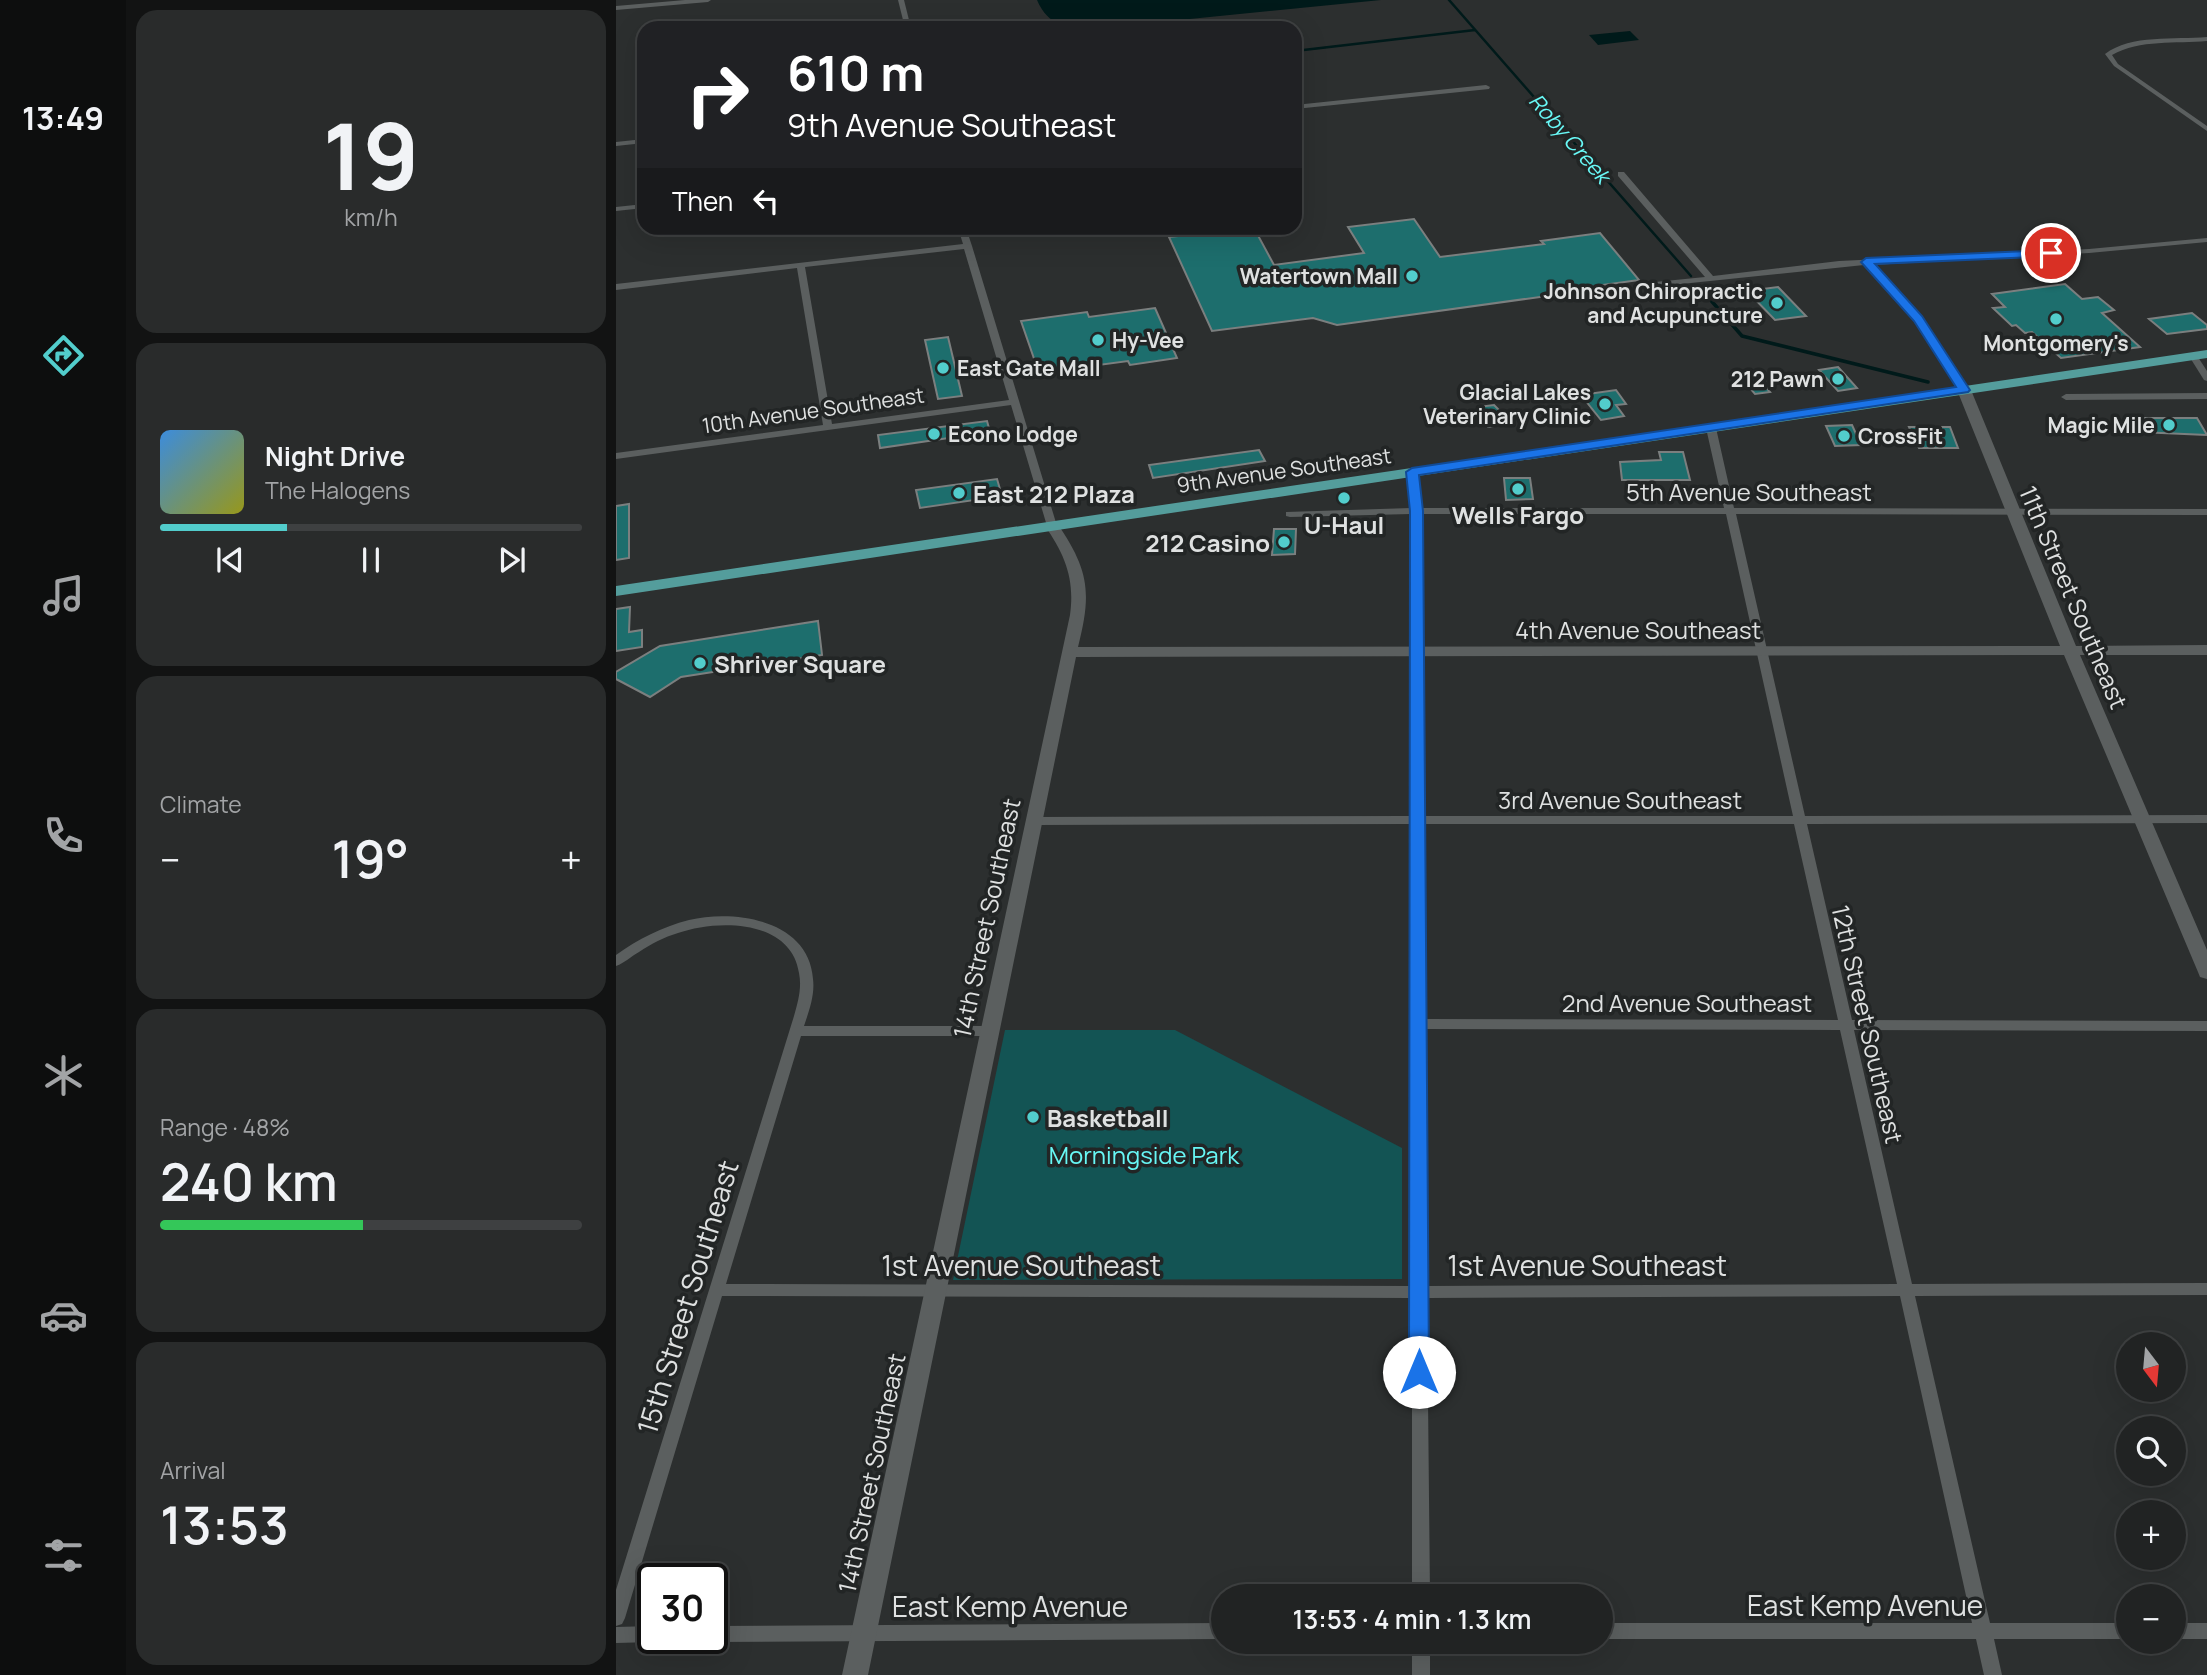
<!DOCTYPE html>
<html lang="en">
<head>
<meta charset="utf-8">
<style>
	:root { --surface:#212323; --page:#292b2b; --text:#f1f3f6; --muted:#a2a4a6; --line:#3e4041; --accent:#52cdcc }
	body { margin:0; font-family:Manrope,sans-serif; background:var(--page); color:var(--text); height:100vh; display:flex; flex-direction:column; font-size:26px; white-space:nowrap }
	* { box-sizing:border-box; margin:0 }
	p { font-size:23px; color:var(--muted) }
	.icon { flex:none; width:38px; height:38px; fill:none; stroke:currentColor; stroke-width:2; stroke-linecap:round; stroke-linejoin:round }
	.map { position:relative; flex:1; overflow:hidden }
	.details { display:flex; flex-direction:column; gap:10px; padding:10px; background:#121313; width:490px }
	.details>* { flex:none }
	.guide { position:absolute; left:21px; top:21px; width:665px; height:214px; border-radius:21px; box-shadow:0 7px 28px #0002,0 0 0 2px var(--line); background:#202124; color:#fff; overflow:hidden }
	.needle { width:46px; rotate:164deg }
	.controls { position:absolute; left:1500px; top:1332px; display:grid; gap:14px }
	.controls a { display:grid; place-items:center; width:70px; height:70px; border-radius:50%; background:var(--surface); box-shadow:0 7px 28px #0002,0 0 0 2px var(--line); font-size:35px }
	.speed { position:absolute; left:21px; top:1563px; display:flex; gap:14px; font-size:35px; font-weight:700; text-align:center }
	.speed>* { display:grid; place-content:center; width:91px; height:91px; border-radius:50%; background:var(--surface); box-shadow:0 7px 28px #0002,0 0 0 2px var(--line); line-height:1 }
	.speed .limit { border:4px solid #111; border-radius:10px; background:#fff; color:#111 }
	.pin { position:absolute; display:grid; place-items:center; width:60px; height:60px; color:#fff; margin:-30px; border:4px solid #fff; border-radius:50%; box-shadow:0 2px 7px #0007 }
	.me { position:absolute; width:77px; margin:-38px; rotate:0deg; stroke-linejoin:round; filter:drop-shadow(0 0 5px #0008) }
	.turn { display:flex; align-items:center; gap:24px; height:147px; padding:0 35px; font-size:32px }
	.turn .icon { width:91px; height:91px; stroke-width:2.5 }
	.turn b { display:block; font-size:49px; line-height:60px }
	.then { display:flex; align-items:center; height:66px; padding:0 35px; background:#0003; gap:14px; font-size:26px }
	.big { font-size:52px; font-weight:600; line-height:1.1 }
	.details .widget { flex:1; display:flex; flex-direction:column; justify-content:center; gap:10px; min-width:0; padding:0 24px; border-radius:21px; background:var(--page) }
	.details .dial { align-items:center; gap:0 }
	.dial b { font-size:91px; line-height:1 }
	.song { display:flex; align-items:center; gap:21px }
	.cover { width:84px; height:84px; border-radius:10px; background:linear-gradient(135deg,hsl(210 70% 55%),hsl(60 70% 35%)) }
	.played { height:7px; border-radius:4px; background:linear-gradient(90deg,var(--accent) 30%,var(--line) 30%) }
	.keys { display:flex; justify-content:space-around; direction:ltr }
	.heat { display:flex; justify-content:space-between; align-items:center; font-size:38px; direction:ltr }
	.charge { height:10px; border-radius:5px; background:linear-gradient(90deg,#34c759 48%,var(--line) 0) }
	.trip { position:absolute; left:595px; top:1584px; width:402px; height:70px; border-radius:35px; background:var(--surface); box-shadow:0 7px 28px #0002,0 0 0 2px var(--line); font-weight:600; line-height:70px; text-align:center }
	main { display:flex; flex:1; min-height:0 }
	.tab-bar { display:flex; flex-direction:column; width:126px; justify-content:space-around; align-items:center; background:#0d0e0e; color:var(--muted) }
	.tab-bar .icon { width:49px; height:49px }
	.tab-bar .on { color:var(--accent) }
	.tab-bar b { font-size:32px; color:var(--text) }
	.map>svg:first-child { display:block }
	.green { fill:#135454 }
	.water { fill:#001a1a }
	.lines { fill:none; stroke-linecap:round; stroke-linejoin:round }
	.stream-far1 { stroke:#001a1a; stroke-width:2.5 }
	.stream { stroke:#001a1a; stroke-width:3.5 }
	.building { fill:#1d6e6d; stroke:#7b7f7f; stroke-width:2 }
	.street { fill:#5b5f5f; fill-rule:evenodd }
	.secondary { fill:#5b5f5f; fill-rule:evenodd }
	.primary { fill:#549d9c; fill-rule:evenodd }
	.route { fill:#1a73e8; stroke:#114b97; stroke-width:2 }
	.poi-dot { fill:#52cdcc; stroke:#222525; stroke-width:2.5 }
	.labels { text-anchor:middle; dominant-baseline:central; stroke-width:7; stroke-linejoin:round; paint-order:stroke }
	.far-water-label { font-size:21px; font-style:italic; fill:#69f9f7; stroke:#222525 }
	.far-poi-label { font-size:21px; font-weight:bold; fill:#dfe1e1; stroke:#222525; text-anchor:end }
	.far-street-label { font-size:21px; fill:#dfe1e1; stroke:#222525 }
	.street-label { font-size:24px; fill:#dfe1e1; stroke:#222525 }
	.poi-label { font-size:24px; font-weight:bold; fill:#dfe1e1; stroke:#222525; text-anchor:start }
	.park-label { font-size:24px; fill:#67f7f5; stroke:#222525 }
	.near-street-label { font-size:28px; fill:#dfe1e1; stroke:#222525 }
</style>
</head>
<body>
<main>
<nav class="tab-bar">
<b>13:49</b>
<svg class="icon on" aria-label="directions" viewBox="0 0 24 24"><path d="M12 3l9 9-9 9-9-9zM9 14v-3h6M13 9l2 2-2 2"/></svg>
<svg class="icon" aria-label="music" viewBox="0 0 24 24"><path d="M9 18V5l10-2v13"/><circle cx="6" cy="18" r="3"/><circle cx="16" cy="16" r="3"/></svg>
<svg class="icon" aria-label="phone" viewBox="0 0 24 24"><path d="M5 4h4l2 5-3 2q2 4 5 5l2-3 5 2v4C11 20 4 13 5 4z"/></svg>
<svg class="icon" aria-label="climate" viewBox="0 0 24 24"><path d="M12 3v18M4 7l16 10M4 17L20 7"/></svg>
<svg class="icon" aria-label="car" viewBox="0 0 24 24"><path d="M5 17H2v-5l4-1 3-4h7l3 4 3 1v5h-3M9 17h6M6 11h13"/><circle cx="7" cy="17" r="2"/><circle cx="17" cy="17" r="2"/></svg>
<svg class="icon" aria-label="filters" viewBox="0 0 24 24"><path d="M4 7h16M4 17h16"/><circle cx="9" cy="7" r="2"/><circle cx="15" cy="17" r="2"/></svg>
</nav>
<section class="details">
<div class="widget dial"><b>19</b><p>km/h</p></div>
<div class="widget">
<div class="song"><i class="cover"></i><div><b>Night Drive</b><p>The Halogens</p></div></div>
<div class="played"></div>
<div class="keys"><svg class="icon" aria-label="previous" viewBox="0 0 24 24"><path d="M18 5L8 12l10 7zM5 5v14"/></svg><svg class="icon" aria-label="pause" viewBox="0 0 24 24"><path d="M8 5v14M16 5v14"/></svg><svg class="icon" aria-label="next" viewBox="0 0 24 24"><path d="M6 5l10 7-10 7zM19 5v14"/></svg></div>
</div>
<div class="widget"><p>Climate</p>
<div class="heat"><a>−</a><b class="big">19°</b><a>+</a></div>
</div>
<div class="widget"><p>Range · 48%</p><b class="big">240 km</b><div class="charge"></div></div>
<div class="widget"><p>Arrival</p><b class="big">13:53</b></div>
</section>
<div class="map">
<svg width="1591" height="1675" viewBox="0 0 1591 1675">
	<rect width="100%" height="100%" fill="#2c2f2f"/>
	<!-- green -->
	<path class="green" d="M 389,1030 L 559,1030 L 786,1148 L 786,1279 L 337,1280 Z"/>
	<!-- water -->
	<path class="water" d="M 421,0 L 765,0 L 484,28 C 456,28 434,30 421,0 Z
		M 1014,31 L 1023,40 L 982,45 L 973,35 Z"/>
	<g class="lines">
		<!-- stream-far1 -->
		<path class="stream-far1" d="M 833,0 L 1075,276
			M 679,51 L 859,30"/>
		<!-- stream -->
		<path class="stream" d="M 1085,289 L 1126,336 L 1312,382"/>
	</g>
	<!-- building -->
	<path class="building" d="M 798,219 L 824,257 L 928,244 L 925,241 L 984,233 L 1023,280 L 965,288 L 967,291 L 721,325 L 697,318 L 596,331 L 553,237 L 638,228 L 658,265 L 748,253 L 732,227 Z
		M 1449,284 L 1466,299 L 1482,297 L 1498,310 L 1486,313 L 1524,347 L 1445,358 L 1416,332 L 1409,333 L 1400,325 L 1396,326 L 1377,308 L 1389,307 L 1376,294 Z
		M 1162,287 L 1190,316 L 1159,320 L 1131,291 Z
		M 539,308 L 561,358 L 514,365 L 512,361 L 423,373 L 405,321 L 471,312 L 473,317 Z
		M 1576,313 L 1591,325 L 1591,329 L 1551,334 L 1533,319 Z
		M 332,337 L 346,396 L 322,399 L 309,340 Z
		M 1222,367 L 1241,388 L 1222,391 L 1203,370 Z
		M 1137,371 L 1154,392 L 1139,394 L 1121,373 Z
		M 1000,390 L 1010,404 L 1000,405 L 1008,416 L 985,420 L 965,395 Z
		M 878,405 L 884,411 L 892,424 L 872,427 L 863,414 L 866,414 L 862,407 Z
		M 1515,418 L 1581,418 L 1591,435 L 1523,432 Z
		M 371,421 L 374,432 L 264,448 L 262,435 Z
		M 1236,425 L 1245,445 L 1219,446 L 1210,426 Z
		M 1293,427 L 1334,427 L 1342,448 L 1303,448 Z
		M 643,450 L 649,461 L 537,478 L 533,465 Z
		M 1043,452 L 1067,452 L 1074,480 L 1006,480 L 1004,462 L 1045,460 Z
		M 888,478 L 914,478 L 917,499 L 890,500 Z
		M 381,479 L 386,496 L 304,508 L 300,490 Z
		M 13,504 L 13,558 L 0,560 L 0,506 Z
		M 658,529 L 680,529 L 679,554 L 656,555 Z
		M 14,607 L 13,632 L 26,630 L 26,647 L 0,651 L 0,609 Z
		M 202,621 L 206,655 L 65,677 L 34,697 L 0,679 L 0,672 L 44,646 Z"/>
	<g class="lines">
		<!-- street -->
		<path class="street" d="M 69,0 L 95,0 L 92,2 L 0,10 L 0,6 Z
			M 282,0 L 288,0 L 295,28 L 289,28 Z
			M 1591,37 L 1591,41 C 1560,44 1524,39 1496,55 L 1502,64 L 1591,126 L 1591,131 L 1498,66 L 1489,54 C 1515,34 1559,40 1591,37 Z
			M 870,85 L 874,87 L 873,89 L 679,109 L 679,105 Z
			M 28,139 L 28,143 L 0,146 L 0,142 Z
			M 1002,172 L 1008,172 L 1097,276 L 1223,261 L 1473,249 L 1591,238 L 1591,242 L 1473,253 L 1257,265 L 1305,317 L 1353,390 L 1348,393 L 1343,390 L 1299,321 L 1248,265 L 1036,287 L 1035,285 L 1039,282 L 1089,277 L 1002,176 Z
			M 28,204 L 28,208 L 0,211 L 0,207 Z
			M 342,228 L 350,228 L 356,246 L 441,526 L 440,528 L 436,529 L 431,526 L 395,405 L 0,459 L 0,453 L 207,425 L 181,268 L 0,290 L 0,284 L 347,244 ZM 348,249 L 393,400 L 216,424 L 189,267 Z
			M 1577,353 L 1580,354 L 1591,371 L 1591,381 L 1588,380 L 1573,356 Z
			M 1591,393 L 1591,399 L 1450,400 L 1445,397 L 1450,394 Z
			M 1095,425 L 1100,428 L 1118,508 L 1591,509 L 1591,515 L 1120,514 L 1189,816 L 1591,815 L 1591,823 L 1191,824 L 1236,1020 L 1591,1021 L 1591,1031 L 1238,1030 L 1296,1284 L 1591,1283 L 1591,1295 L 1299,1296 L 1374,1623 L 1512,1623 L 1512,1639 L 1378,1639 L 1386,1675 L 1368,1675 L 1360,1639 L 985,1639 L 985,1623 L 1356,1623 L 1284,1296 L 811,1298 L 814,1596 L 796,1596 L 796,1298 L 106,1296 L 9,1618 L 6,1624 L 0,1626 L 0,1590 L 178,1016 C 182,1002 186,988 183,973 C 175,919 101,919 62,933 C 48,937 35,944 23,952 C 15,956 9,963 0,966 L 0,955 C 22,939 46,927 73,920 C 119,909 193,920 197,979 C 199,995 193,1011 188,1026 L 373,1026 L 378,1028 L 380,1031 L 378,1034 L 373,1036 L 185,1036 L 110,1284 L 796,1286 L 795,824 L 418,825 L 412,821 L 418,817 L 795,816 L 795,514 L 674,517 L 670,516 L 670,512 L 795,508 L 791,472 L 796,469 L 801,472 L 805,508 L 1108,508 L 1090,428 ZM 805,514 L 1110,514 L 1177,816 L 807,816 ZM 808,824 L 1178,824 L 1222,1020 L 809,1019 ZM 809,1029 L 1224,1030 L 1281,1284 L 811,1286 Z
			M 607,1623 L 607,1639 L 96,1642 L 89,1638 L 96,1638 L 96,1626 Z
			M 1558,1623 L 1591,1623 L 1591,1639 L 1558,1639 Z
			M 37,1626 L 37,1638 L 44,1638 L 43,1640 L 37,1642 L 0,1643 L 0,1627 Z
			M 796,1642 L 814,1642 L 814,1675 L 796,1675 Z"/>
		<!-- secondary -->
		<path class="secondary" d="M 1348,386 L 1355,390 L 1460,646 L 1591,645 L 1591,655 L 1464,655 L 1591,950 L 1591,979 L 1584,977 L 1582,972 L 1448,655 L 460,657 L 252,1675 L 226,1675 L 454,615 C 459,579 449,555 429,526 L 431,523 L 441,523 C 473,570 476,592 462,647 L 1444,646 L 1341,390 Z"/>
		<!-- primary -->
		<path class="primary" d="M 1591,350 L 1591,358 L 0,596 L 0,586 Z"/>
	</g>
	<!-- route -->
	<path class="route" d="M 1435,250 L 1440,253 L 1438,256 L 1259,264 L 1306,316 L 1354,390 L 1352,392 L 803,475 L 807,511 L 813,1372 L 810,1378 L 803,1381 L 796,1378 L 793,1372 L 794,511 L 790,472 L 796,468 L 1340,387 L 1298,321 L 1245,262 L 1250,258 Z"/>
	<!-- markers -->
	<g class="poi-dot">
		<circle cx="796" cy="276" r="7"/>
		<circle cx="1161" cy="303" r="7"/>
		<circle cx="1440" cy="319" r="7"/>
		<circle cx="482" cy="340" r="7"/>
		<circle cx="327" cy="368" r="7"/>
		<circle cx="1222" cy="379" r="7"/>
		<circle cx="989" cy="404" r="7"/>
		<circle cx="1553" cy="425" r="7"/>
		<circle cx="318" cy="434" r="7"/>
		<circle cx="1228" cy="436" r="7"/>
		<circle cx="902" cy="489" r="7"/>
		<circle cx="343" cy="493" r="7"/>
		<circle cx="728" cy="498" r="7"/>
		<circle cx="668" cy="542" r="7"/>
		<circle cx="84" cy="663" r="7"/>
		<circle cx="417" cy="1117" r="7"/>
	</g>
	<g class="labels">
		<!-- far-water labels -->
		<g class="far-water-label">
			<text transform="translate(954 138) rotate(49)">Roby Creek</text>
		</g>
		<!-- far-poi labels -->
		<g class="far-poi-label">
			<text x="782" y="276">Watertown Mall</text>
			<text x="1147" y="291">Johnson Chiropractic<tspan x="1147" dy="24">and Acupuncture</tspan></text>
			<text x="496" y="340" text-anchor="start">Hy-Vee</text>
			<text x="1440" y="343" text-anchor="middle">Montgomery's</text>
			<text x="341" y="368" text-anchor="start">East Gate Mall</text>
			<text x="1208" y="379">212 Pawn</text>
			<text x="975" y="392">Glacial Lakes<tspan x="975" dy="24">Veterinary Clinic</tspan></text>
			<text x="1539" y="425">Magic Mile</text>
			<text x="332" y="434" text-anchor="start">Econo Lodge</text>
			<text x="1242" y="436" text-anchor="start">CrossFit</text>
		</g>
		<!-- far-street labels -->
		<g class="far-street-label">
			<text transform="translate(197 410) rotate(-8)">10th Avenue Southeast</text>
			<text transform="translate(668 470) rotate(-8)">9th Avenue Southeast</text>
		</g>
		<!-- street labels -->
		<g class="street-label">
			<text x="1133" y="491">5th Avenue Southeast</text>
			<text transform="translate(1458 597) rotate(67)">11th Street Southeast</text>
			<text x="1022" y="629">4th Avenue Southeast</text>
			<text x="1004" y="799">3rd Avenue Southeast</text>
			<text transform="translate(370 918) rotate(-78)">14th Street Southeast</text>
			<text x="1071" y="1002">2nd Avenue Southeast</text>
			<text transform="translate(1252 1024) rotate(77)">12th Street Southeast</text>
			<text transform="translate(255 1473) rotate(-78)">14th Street Southeast</text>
		</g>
		<!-- poi labels -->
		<g class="poi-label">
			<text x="357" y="493">East 212 Plaza</text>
			<text x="902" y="514" text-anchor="middle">Wells Fargo</text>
			<text x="728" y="524" text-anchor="middle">U-Haul</text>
			<text x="654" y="542" text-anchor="end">212 Casino</text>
			<text x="98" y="663">Shriver Square</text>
			<text x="431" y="1117">Basketball</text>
		</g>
		<!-- park labels -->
		<g class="park-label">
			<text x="528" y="1154">Morningside Park</text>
		</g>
		<!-- near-street labels -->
		<g class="near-street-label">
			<text x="405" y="1265">1st Avenue Southeast</text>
			<text x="971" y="1265">1st Avenue Southeast</text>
			<text transform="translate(71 1297) rotate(-73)">15th Street Southeast</text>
			<text x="1249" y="1605">East Kemp Avenue</text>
			<text x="394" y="1606">East Kemp Avenue</text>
		</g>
	</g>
</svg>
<div class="controls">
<a><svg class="needle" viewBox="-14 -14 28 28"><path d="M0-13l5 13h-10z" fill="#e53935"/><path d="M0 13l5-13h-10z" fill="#a2a4a6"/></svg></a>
<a><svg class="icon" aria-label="search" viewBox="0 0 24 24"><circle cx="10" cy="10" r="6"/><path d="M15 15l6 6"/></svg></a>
<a>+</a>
<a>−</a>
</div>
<div class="speed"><div class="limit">30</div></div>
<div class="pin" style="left:1435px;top:253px;background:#d93025"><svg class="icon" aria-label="arrive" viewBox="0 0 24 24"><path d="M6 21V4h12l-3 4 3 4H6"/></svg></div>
<svg class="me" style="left:803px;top:1372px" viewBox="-20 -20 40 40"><circle r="19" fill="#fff"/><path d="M0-13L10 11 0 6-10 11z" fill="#1a73e8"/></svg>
<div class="trip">13:53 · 4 min · 1.3 km</div>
<div class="guide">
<div class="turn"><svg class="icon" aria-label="right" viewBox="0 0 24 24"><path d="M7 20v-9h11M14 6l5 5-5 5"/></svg><div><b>610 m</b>9th Avenue Southeast</div></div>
<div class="then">Then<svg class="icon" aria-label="left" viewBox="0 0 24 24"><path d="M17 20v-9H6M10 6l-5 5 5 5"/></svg></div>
</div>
</div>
</main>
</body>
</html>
